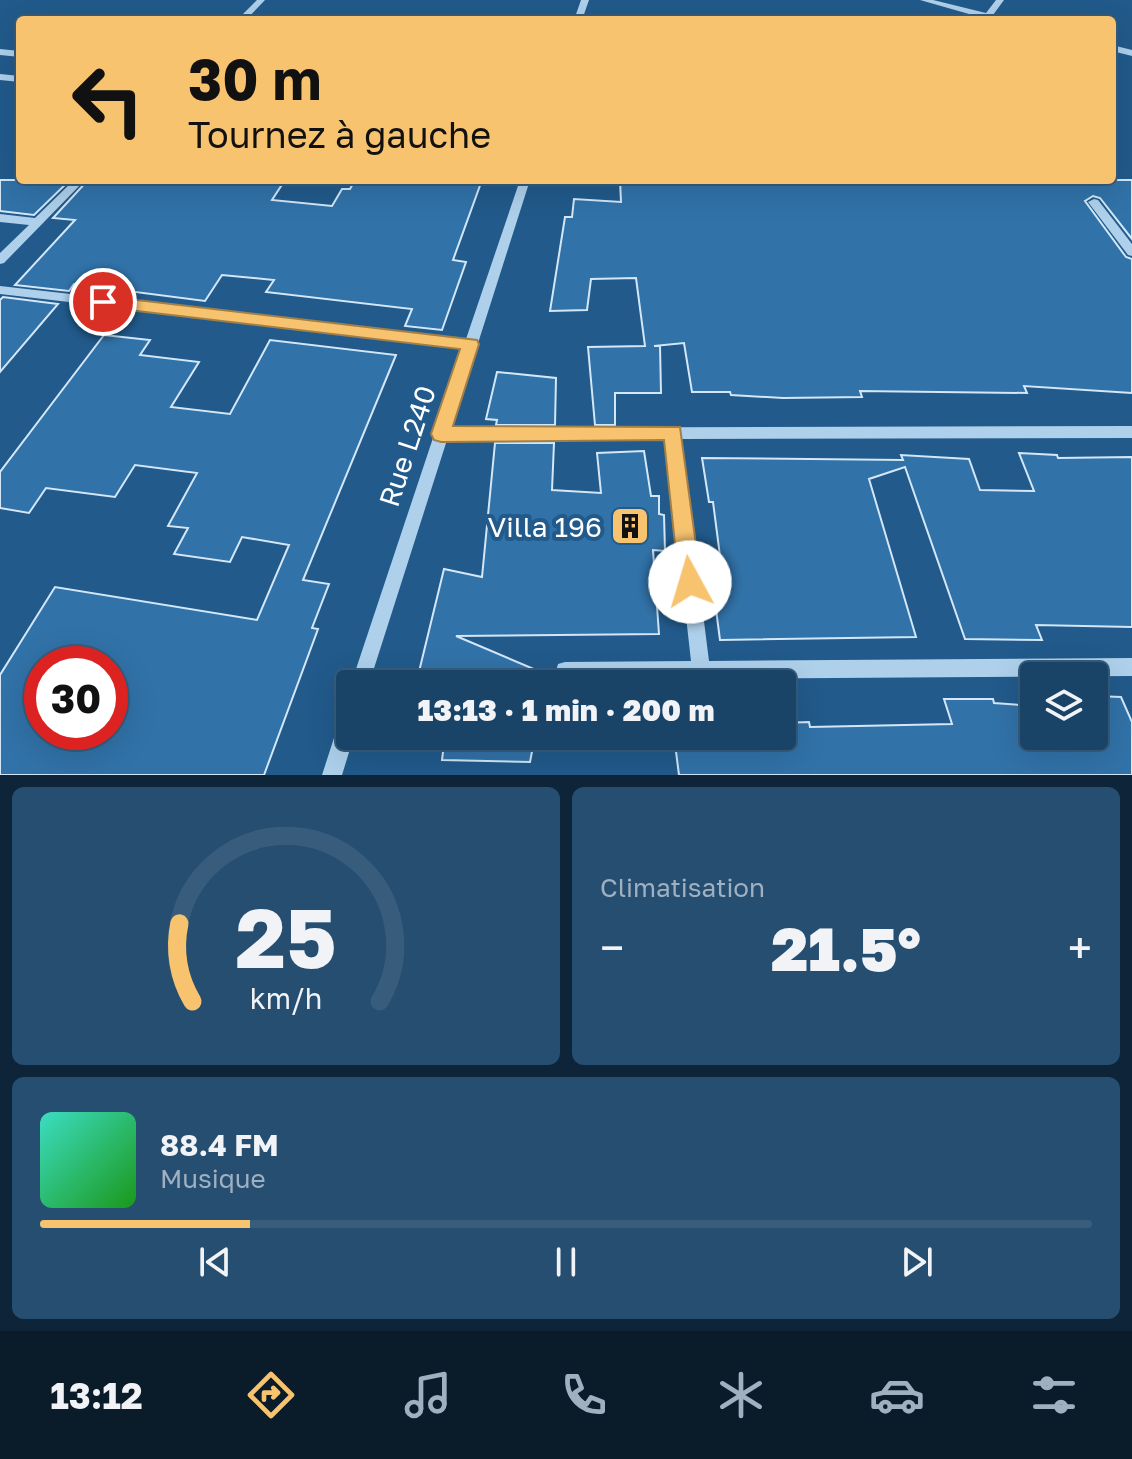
<!DOCTYPE html>
<html lang="fr">
<head>
<meta charset="utf-8">
<style>
	:root { --surface:#194468; --page:#264e71; --text:#f1f3f6; --muted:#9fb0c0; --line:#375c7c; --accent:#f7c36f }
	body { margin:0; font-family:"Golos Text",sans-serif; background:var(--page); color:var(--text); height:100vh; display:flex; flex-direction:column; font-size:30px; white-space:nowrap }
	* { box-sizing:border-box; margin:0 }
	p { font-size:26px; color:var(--muted) }
	.icon { flex:none; width:44px; height:44px; fill:none; stroke:currentColor; stroke-width:2; stroke-linecap:round; stroke-linejoin:round }
	.map { position:relative; height:775px; overflow:hidden }
	.drawer { display:flex; flex-direction:column; gap:12px; padding:12px; background:#0e2539; flex:1 }
	.drawer>* { flex:none }
	.hud { position:absolute; left:16px; top:16px; width:1100px; height:168px; border-radius:8px; box-shadow:0 8px 32px #0002,0 0 0 2px var(--line); background:#f7c36f; color:#111; overflow:hidden }
	.tools { position:absolute; left:1020px; top:662px; display:grid; gap:16px }
	.tools a { display:grid; place-items:center; width:88px; height:88px; border-radius:8px; background:var(--surface); box-shadow:0 8px 32px #0002,0 0 0 2px var(--line); font-size:40px }
	.speed { position:absolute; left:24px; top:646px; display:flex; gap:16px; font-size:40px; font-weight:700; text-align:center }
	.speed>* { display:grid; place-content:center; width:104px; height:104px; border-radius:50%; background:var(--surface); box-shadow:0 8px 32px #0002,0 0 0 2px var(--line); line-height:1 }
	.speed .limit { border:12px solid #d22; background:#fff; color:#111 }
	.pin { position:absolute; display:grid; place-items:center; width:68px; height:68px; color:#fff; margin:-34px; border:4px solid #fff; border-radius:50%; box-shadow:0 2px 8px #0007 }
	.me { position:absolute; width:88px; margin:-44px; rotate:354deg; stroke-linejoin:round; filter:drop-shadow(0 0 6px #0008) }
	.turn { display:flex; align-items:center; gap:28px; height:168px; padding:0 40px; font-size:36px }
	.turn .icon { width:104px; height:104px; stroke-width:2.5 }
	.turn b { display:block; font-size:56px; line-height:68px }
	.big { font-size:60px; font-weight:800; line-height:1.1 }
	.drawer .tile { flex:1; display:flex; flex-direction:column; justify-content:center; gap:12px; min-width:0; padding:0 28px; border-radius:12px; background:var(--page) }
	.drawer .dial { align-items:center; gap:0 }
	.dial svg { height:208px; overflow:visible; fill:none; stroke:var(--line); stroke-width:7; stroke-linecap:round; text-anchor:middle }
	.dial text { fill:var(--text); stroke:none }
	.song { display:flex; align-items:center; gap:24px }
	.cover { width:96px; height:96px; border-radius:12px; background:linear-gradient(135deg,hsl(170 70% 55%),hsl(120 70% 35%)) }
	.played { height:8px; border-radius:4px; background:linear-gradient(90deg,var(--accent) 20%,var(--line) 20%) }
	.keys { display:flex; justify-content:space-around; direction:ltr }
	.heat { display:flex; justify-content:space-between; align-items:center; font-size:44px; direction:ltr }
	.drawer .tiles { flex:1; display:grid; gap:12px; grid-template-columns:1fr 1fr }
	.tile:last-child { grid-column:span 2 }
	.trip { position:absolute; left:336px; top:670px; width:460px; height:80px; border-radius:8px; background:var(--surface); box-shadow:0 8px 32px #0002,0 0 0 2px var(--line); font-weight:800; line-height:80px; text-align:center }
	.menu { display:flex; height:128px; justify-content:space-around; align-items:center; background:#0a1b2a; color:var(--muted) }
	.menu .icon { width:56px; height:56px }
	.menu .selected { color:var(--accent) }
	.menu b { font-size:36px; color:var(--text) }
	.map>svg:first-child { display:block }
	.building { fill:#3172a8; stroke:#d3e7f8; stroke-width:2; fill-rule:evenodd }
	.lines { fill:none; stroke-linecap:round; stroke-linejoin:round }
	.minor { fill:#aed0eb; fill-rule:evenodd }
	.route { fill:#f7c36f; stroke:#a17f48; stroke-width:2 }
	.labels { text-anchor:middle; dominant-baseline:central; stroke-width:8; stroke-linejoin:round; paint-order:stroke }
	.street-label { font-size:28px; fill:#fff; stroke:#215a8b }
	.poi-label { font-size:28px; fill:#fff; stroke:#215a8b; text-anchor:end }
</style>
</head>
<body>
<div class="map">
<svg width="1132" height="775" viewBox="0 0 1132 775">
	<rect width="100%" height="100%" fill="#215a8b"/>
	<!-- building -->
	<path class="building" d="M 0,180 L 70,180 L 34,215 L 0,211 Z
		M 88,180 L 246,182 L 252,180 L 283,183 L 272,200 L 332,206 L 342,189 L 350,189 L 355,180 L 482,180 L 453,260 L 466,262 L 442,330 L 405,326 L 412,309 L 266,292 L 274,280 L 222,275 L 205,301 L 74,284 L 69,291 L 15,285 L 75,220 L 53,218 Z
		M 620,180 L 1132,180 L 1132,239 L 1100,198 L 1093,196 L 1085,201 L 1126,257 L 1132,259 L 1132,393 L 1024,386 L 1027,393 L 860,391 L 862,397 L 783,398 L 731,395 L 730,392 L 692,392 L 684,343 L 654,346 L 660,346 L 661,393 L 615,393 L 615,425 L 595,425 L 588,347 L 645,346 L 636,278 L 591,279 L 587,310 L 550,311 L 565,217 L 572,217 L 574,199 L 621,202 Z
		M 3,297 L 58,304 L 0,372 L 0,300 Z
		M 104,335 L 150,340 L 140,355 L 199,362 L 171,407 L 230,414 L 270,340 L 396,355 L 303,580 L 329,584 L 312,628 L 318,629 L 264,775 L 0,775 L 0,675 L 55,587 L 257,620 L 289,545 L 242,537 L 230,562 L 174,554 L 188,528 L 168,526 L 197,473 L 135,465 L 115,497 L 46,488 L 29,513 L 0,508 L 0,472 ZM 42,664 L 110,664 L 110,732 L 42,732 Z
		M 497,372 L 556,378 L 555,425 L 496,425 L 497,420 L 486,419 Z
		M 495,443 L 554,443 L 552,490 L 601,493 L 597,453 L 644,451 L 651,496 L 659,496 L 659,514 L 664,515 L 665,551 L 653,550 L 659,634 L 456,636 L 569,684 L 416,684 L 444,569 L 482,577 Z
		M 1019,453 L 1057,455 L 1058,458 L 1132,457 L 1132,627 L 1036,625 L 1042,640 L 965,639 L 905,467 L 869,479 L 916,637 L 720,640 L 712,579 L 723,579 L 713,502 L 709,502 L 702,458 L 903,460 L 901,455 L 969,459 L 980,490 L 1034,491 Z
		M 1094,696 L 1121,697 L 1132,722 L 1132,775 L 679,775 L 674,736 L 782,736 L 782,723 L 809,722 L 810,727 L 952,724 L 944,699 L 993,699 L 994,703 L 1034,706 L 1034,736 L 1094,736 Z
		M 445,736 L 535,736 L 530,762 L 442,760 Z"/>
	<g class="lines">
		<!-- minor -->
		<path class="minor" d="M 257,0 L 265,0 L 246,20 L 237,20 Z
			M 581,0 L 589,0 L 582,20 L 574,20 Z
			M 920,0 L 933,0 L 986,13 L 996,0 L 1004,0 L 993,15 L 1006,20 L 981,20 L 983,18 Z
			M 1112,45 L 1132,50 L 1132,56 L 1112,51 Z
			M 0,49 L 20,51 L 20,57 L 0,55 Z
			M 0,74 L 20,76 L 20,82 L 0,80 Z
			M 74,180 L 85,180 L 4,263 L 0,264 L 0,253 L 29,225 L 0,222 L 0,214 L 35,218 Z
			M 520,180 L 530,180 L 451,428 L 1132,426 L 1132,438 L 681,439 L 709,661 L 1132,658 L 1132,676 L 706,679 L 701,681 L 696,679 L 565,680 L 558,678 L 556,671 L 558,664 L 565,662 L 691,661 L 666,439 L 447,440 L 369,684 L 351,684 L 463,348 L 0,294 L 0,286 L 466,339 Z
			M 1094,199 L 1098,200 L 1132,244 L 1132,256 L 1128,255 L 1088,202 Z
			M 350,707 L 350,736 L 354,736 L 342,775 L 322,775 L 343,710 Z"/>
	</g>
	<!-- route -->
	<path class="route" d="M 103,296 L 477,340 L 479,344 L 453,426 L 680,427 L 701,582 L 698,590 L 690,593 L 682,590 L 679,582 L 664,440 L 441,442 L 434,440 L 431,434 L 460,349 L 103,307 L 95,302 Z"/>
	<!-- icons -->
	<defs>
		<symbol id="building-square" viewBox="-11 -11 22 22"><rect x="-9" y="-9" width="18" height="18" rx="4" fill="#f7c36f" stroke="#215a8b"/><path d="M-4-6H4V6H1V3H-1V6H-4ZM-2.5-4.3h1.7v1.8h-1.7ZM.8-4.3h1.7v1.8H.8ZM-2.5-1h1.7V.8h-1.7ZM.8-1h1.7V.8H.8Z" fill="#111"/></symbol>
	</defs>
	<g fill-rule="evenodd">
		<use href="#building-square" x="608" y="504" width="44" height="44"/>
	</g>
	<g class="labels">
		<!-- street labels -->
		<g class="street-label">
			<text transform="translate(407 446) rotate(-72)">Rue L240</text>
		</g>
		<!-- poi labels -->
		<g class="poi-label">
			<text x="602" y="526">Villa 196</text>
		</g>
	</g>
</svg>
<div class="tools">
<a><svg class="icon" aria-label="layers" viewBox="0 0 24 24"><path d="M12 4l9 5-9 5-9-5zM3 14l9 5 9-5"/></svg></a>
</div>
<div class="speed"><div class="limit">30</div></div>
<div class="pin" style="left:103px;top:302px;background:#d93025"><svg class="icon" aria-label="arrive" viewBox="0 0 24 24"><path d="M6 21V4h12l-3 4 3 4H6"/></svg></div>
<svg class="me" style="left:690px;top:582px" viewBox="-20 -20 40 40"><circle r="19" fill="#fff"/><path d="M0-13L10 11 0 6-10 11z" fill="#f7c36f"/></svg>
<div class="trip">13:13 · 1 min · 200 m</div>
<div class="hud">
<div class="turn"><svg class="icon" aria-label="left" viewBox="0 0 24 24"><path d="M17 20v-9H6M10 6l-5 5 5 5"/></svg><div><b>30 m</b>Tournez à gauche</div></div>
</div>
</div>
<section class="drawer">
<div class="tiles">
<div class="tile dial"><svg viewBox="0 0 100 80">
<path d="M14 69A42 42 0 1 1 86 69"/>
<path d="M14 69A42 42 0 0 1 9 39" stroke="#f7c36f"/>
<text x="50" y="56" font-size="32" font-weight="700">25</text>
<text x="50" y="72" font-size="11">km/h</text>
</svg></div>
<div class="tile"><p>Climatisation</p>
<div class="heat"><a>−</a><b class="big">21.5°</b><a>+</a></div>
</div>
<div class="tile">
<div class="song"><i class="cover"></i><div><b>88.4 FM</b><p>Musique</p></div></div>
<div class="played"></div>
<div class="keys"><svg class="icon" aria-label="previous" viewBox="0 0 24 24"><path d="M18 5L8 12l10 7zM5 5v14"/></svg><svg class="icon" aria-label="pause" viewBox="0 0 24 24"><path d="M8 5v14M16 5v14"/></svg><svg class="icon" aria-label="next" viewBox="0 0 24 24"><path d="M6 5l10 7-10 7zM19 5v14"/></svg></div>
</div>
</div>
</section>
<nav class="menu">
<b>13:12</b>
<svg class="icon selected" aria-label="directions" viewBox="0 0 24 24"><path d="M12 3l9 9-9 9-9-9zM9 14v-3h6M13 9l2 2-2 2"/></svg>
<svg class="icon" aria-label="music" viewBox="0 0 24 24"><path d="M9 18V5l10-2v13"/><circle cx="6" cy="18" r="3"/><circle cx="16" cy="16" r="3"/></svg>
<svg class="icon" aria-label="phone" viewBox="0 0 24 24"><path d="M5 4h4l2 5-3 2q2 4 5 5l2-3 5 2v4C11 20 4 13 5 4z"/></svg>
<svg class="icon" aria-label="climate" viewBox="0 0 24 24"><path d="M12 3v18M4 7l16 10M4 17L20 7"/></svg>
<svg class="icon" aria-label="car" viewBox="0 0 24 24"><path d="M5 17H2v-5l4-1 3-4h7l3 4 3 1v5h-3M9 17h6M6 11h13"/><circle cx="7" cy="17" r="2"/><circle cx="17" cy="17" r="2"/></svg>
<svg class="icon" aria-label="filters" viewBox="0 0 24 24"><path d="M4 7h16M4 17h16"/><circle cx="9" cy="7" r="2"/><circle cx="15" cy="17" r="2"/></svg>
</nav>
</body>
</html>
